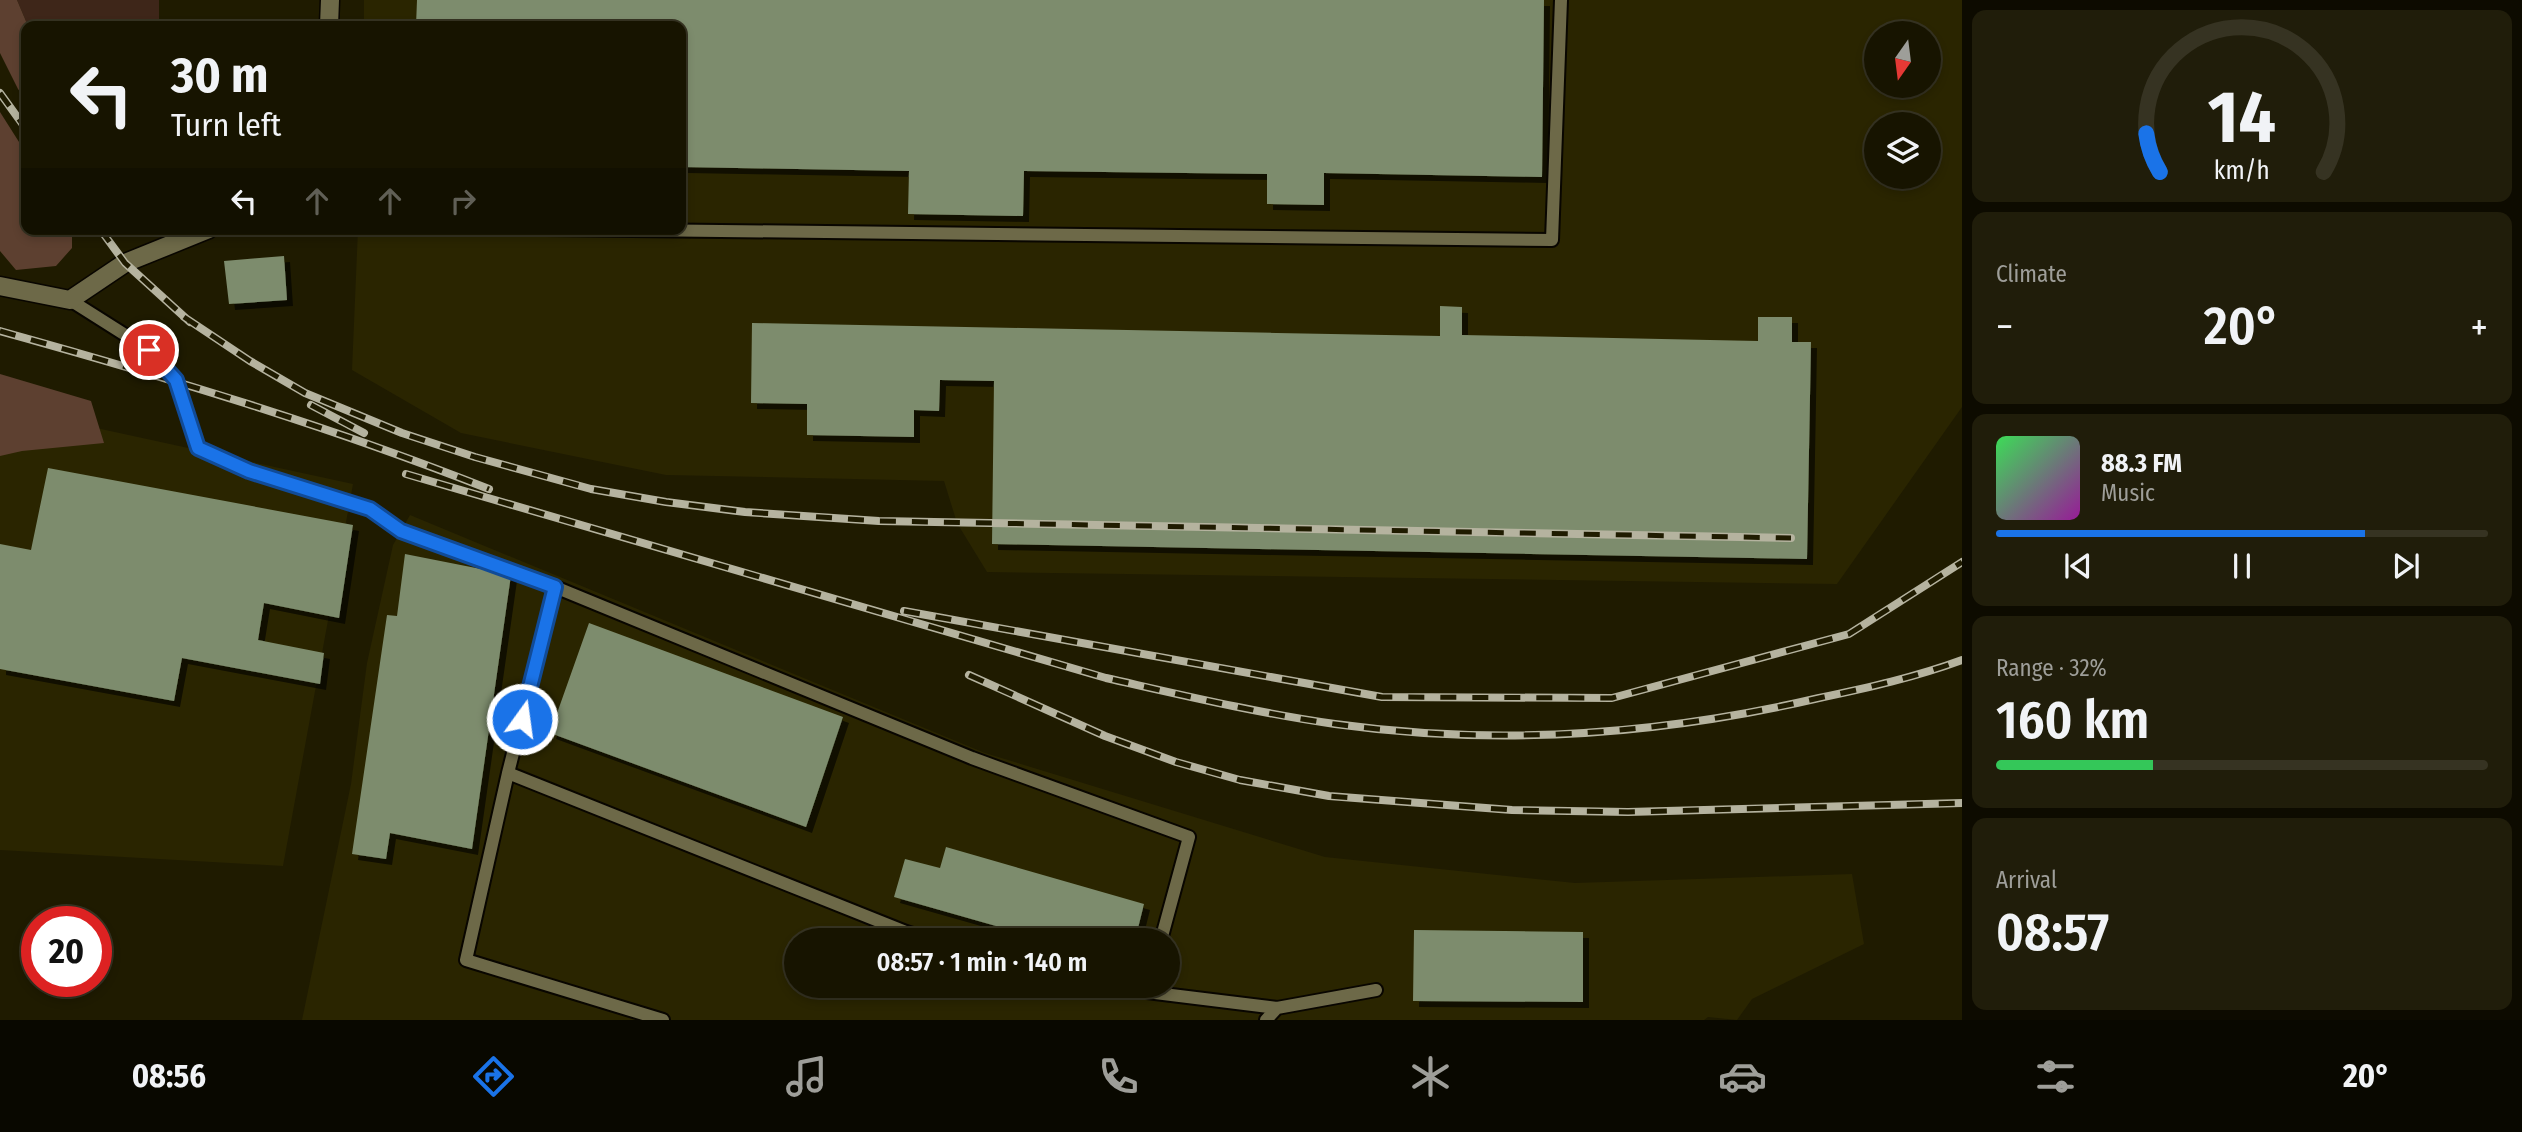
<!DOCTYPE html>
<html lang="en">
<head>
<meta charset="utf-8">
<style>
	:root { --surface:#171400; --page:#201d0a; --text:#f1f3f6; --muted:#9e9e99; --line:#363322; --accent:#1a73e8 }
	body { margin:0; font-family:"Fira Sans Condensed",sans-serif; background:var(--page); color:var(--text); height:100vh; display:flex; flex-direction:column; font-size:26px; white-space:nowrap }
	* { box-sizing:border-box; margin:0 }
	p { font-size:23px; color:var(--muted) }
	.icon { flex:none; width:38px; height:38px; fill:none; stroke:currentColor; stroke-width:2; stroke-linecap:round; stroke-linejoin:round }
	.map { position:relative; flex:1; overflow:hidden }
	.sheet { display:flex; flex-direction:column; gap:10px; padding:10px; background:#0d0b00; width:560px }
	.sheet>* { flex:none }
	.guide { position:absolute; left:21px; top:21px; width:665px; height:214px; border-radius:14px; box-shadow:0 4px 10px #0003,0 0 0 2px var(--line); background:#171400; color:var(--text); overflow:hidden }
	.needle { width:46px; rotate:194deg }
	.buttons { position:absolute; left:1864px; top:21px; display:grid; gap:14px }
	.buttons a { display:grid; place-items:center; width:77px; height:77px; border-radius:50%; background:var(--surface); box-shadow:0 4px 10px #0003,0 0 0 2px var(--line); font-size:35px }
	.speed { position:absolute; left:21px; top:906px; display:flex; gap:14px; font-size:35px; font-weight:700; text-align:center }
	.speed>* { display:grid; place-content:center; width:91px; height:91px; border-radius:50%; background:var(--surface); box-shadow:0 4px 10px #0003,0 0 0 2px var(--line); line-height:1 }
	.speed .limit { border:10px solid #d22; background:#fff; color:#111 }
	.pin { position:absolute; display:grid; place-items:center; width:60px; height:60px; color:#fff; margin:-30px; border:4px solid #fff; border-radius:50%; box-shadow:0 2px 7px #0007 }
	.me { position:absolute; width:77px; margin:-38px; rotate:14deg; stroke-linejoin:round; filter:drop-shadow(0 0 5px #0008) }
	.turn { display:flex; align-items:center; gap:24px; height:147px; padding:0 35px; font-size:32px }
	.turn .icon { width:91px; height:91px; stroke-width:2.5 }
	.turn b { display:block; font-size:49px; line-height:60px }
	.lanes { display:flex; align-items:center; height:66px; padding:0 35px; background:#0003; justify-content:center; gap:35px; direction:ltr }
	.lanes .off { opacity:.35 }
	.big { font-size:52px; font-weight:600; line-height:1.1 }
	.sheet .widget { flex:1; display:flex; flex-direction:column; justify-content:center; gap:10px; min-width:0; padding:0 24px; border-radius:14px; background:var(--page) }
	.sheet .dial { align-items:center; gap:0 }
	.dial svg { height:182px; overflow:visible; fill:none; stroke:var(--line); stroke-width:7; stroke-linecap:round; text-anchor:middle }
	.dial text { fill:var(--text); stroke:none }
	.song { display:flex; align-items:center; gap:21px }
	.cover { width:84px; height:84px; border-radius:10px; background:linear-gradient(135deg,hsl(130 70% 55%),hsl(300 70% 35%)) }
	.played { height:7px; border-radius:4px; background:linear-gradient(90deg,var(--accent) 75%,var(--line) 75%) }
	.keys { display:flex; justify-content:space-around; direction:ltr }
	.heat { display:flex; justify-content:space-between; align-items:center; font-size:38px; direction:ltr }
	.charge { height:10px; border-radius:5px; background:linear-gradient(90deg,#34c759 32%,var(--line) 0) }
	.trip { position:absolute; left:784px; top:928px; width:396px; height:70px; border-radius:35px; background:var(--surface); box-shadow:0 4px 10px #0003,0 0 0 2px var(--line); font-weight:600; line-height:70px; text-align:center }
	.menu { display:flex; height:112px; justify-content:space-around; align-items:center; background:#090800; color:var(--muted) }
	.menu .icon { width:49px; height:49px }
	.menu .on { color:var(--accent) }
	.menu b { font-size:32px; color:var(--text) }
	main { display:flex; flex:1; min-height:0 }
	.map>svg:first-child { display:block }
	.built { fill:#2a2500; fill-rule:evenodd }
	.green { fill:#3e2619 }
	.forest { fill:#5d4030 }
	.building { fill:#7d8c6d; filter:url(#shadow) }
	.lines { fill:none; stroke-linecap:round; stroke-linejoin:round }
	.lane-casing { stroke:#090600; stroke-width:16 }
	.street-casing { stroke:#090600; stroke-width:21 }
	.lane { stroke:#6d6948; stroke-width:12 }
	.street { stroke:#6d6948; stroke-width:18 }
	.rail-casing { stroke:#b5b39f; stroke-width:8 }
	.rail { stroke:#1f1b00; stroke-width:5; stroke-dasharray:16; stroke-linecap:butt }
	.route-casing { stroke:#114b97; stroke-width:18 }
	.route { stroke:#1a73e8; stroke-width:12 }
</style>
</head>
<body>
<main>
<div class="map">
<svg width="1962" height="1020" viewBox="0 0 1962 1020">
	<defs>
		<filter id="shadow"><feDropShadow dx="6" dy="6" stdDeviation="0" flood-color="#0009"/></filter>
	</defs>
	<rect width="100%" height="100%" fill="#1f1b00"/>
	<!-- built -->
	<path class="built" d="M 364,0 L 1962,0 L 1962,407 L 1837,584 L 987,572 L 957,523 L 944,481 L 666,475 L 461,433 L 352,370 L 358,229 L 681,229 L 681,26 L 364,26 ZM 1876,33 L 1928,33 L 1928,86 L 1876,86 ZM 1876,124 L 1928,124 L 1928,177 L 1876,177 Z
		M 0,407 L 353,484 L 283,866 L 0,850 Z
		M 410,515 L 985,753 L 1325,857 L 1575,883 L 1852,874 L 1864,944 L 1752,999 L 1737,1020 L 1708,1017 L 1704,1020 L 302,1020 L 351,784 L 367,663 L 393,545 ZM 796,940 L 1167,940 L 1167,985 L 796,985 Z"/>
	<!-- green -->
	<path class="green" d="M 17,0 L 159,0 L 159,26 L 28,26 Z"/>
	<!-- forest -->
	<path class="forest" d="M 0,0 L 17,0 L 28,26 L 26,26 L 26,100 L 18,89 L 0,53 Z
		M 0,112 L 26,153 L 26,229 L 72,229 L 72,248 L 56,266 L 16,270 L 0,251 Z
		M 0,374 L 91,401 L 104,443 L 22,451 L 0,456 Z"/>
	<!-- building -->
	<path class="building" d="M 417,0 L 1544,0 L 1542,177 L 1324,173 L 1324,205 L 1267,204 L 1267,174 L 1024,171 L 1023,216 L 908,214 L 909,171 L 681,167 L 681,26 L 416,26 Z
		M 284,256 L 287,300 L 229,304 L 224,261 Z
		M 1440,306 L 1462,307 L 1462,335 L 1758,341 L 1758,317 L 1792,317 L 1792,342 L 1811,342 L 1807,559 L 992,544 L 994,381 L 940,380 L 939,411 L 914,410 L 914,437 L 807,435 L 807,404 L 751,403 L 752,323 L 1440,336 Z
		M 48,468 L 353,525 L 339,618 L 264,603 L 258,640 L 324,653 L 320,684 L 182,658 L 174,701 L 0,669 L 0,544 L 31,550 Z
		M 405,554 L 511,575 L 472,849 L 390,833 L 386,859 L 352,854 L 387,615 L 397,616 Z
		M 589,623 L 843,717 L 806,827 L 550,733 Z
		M 946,847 L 1144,904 L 1135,940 L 1045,940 L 894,897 L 905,859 L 940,868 Z
		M 1414,930 L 1583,932 L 1583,1002 L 1413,1001 Z"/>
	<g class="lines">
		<defs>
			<path id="lane" d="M 546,229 L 1552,240 L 1561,0
				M 70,300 L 149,350 L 176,380 L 198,448 L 249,471 L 370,509 L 401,531 L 555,587 L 508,773 L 466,960 L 663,1020
				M 555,587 L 972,758 L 1189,837 L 1161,940
				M 508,773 L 906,932 L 932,940
				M 1082,985 L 1103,992 L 1147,992
				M 1149,985 L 1147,992 L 1277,1008
				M 1266,1020 L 1277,1008 L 1376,990"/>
			<path id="street" d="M 329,26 L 330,0
				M 0,286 L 70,300 L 125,263 L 209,229"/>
		</defs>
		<!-- lane casing -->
		<use href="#lane" class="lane-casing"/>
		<!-- street casing -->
		<use href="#street" class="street-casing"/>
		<!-- lane -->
		<use href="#lane" class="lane"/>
		<!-- street -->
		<use href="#street" class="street"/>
		<defs>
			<path id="rail" d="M 0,93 L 26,129
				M 100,229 L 125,263 L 190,322
				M 184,317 L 250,361 L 305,393 L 402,433 L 475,457 L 591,489 L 666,502 L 745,512 L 879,521 L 1791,538
				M 0,331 C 166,377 329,426 489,489
				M 311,405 L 364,433
				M 406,474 L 1106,678 C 1182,695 1257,713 1335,724 C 1496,746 1660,735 1819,698 C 1867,688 1916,677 1962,660
				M 904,611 L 1382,697 L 1612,698 L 1849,634 L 1962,562
				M 969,675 L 1105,736 L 1176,762 L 1240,780 L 1329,796 L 1512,810 L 1628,812 L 1962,803"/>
		</defs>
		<!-- rail casing -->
		<use href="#rail" class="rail-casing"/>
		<!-- rail -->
		<use href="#rail" class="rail"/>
	</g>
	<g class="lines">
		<defs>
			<path id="route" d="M 149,350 L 176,380 L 198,448 L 249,471 L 370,509 L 401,531 L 555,587 L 522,719"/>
		</defs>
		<!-- route casing -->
		<use href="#route" class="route-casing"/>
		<!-- route -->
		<use href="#route" class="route"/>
	</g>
</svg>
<div class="buttons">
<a><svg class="needle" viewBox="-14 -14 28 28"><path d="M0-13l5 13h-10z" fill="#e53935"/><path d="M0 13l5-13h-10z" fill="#9e9e99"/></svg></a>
<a><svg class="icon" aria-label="layers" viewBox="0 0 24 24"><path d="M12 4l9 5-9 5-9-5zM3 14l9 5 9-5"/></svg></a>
</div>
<div class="speed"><div class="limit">20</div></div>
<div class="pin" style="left:149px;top:350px;background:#d93025"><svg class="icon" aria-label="arrive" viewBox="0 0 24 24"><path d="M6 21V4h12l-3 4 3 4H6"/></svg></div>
<svg class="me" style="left:522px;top:719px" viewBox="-20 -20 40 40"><circle r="17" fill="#1a73e8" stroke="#fff" stroke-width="3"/><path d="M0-11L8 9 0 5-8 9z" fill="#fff"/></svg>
<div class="trip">08:57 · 1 min · 140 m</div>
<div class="guide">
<div class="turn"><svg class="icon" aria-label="left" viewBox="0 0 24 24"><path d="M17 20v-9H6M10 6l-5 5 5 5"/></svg><div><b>30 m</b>Turn left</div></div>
<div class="lanes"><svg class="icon" aria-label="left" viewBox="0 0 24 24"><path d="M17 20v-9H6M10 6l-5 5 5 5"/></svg><svg class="icon off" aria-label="ahead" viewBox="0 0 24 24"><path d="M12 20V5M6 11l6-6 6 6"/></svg><svg class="icon off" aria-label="ahead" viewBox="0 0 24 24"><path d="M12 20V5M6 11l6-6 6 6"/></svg><svg class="icon off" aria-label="right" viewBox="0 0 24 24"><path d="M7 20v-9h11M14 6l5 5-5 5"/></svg></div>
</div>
</div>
<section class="sheet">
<div class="widget dial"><svg viewBox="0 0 100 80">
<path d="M14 69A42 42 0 1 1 86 69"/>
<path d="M14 69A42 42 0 0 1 8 52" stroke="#1a73e8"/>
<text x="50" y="56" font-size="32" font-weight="700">14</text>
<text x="50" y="72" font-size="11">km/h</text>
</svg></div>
<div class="widget"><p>Climate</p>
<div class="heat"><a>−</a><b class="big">20°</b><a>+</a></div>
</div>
<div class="widget">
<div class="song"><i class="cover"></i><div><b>88.3 FM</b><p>Music</p></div></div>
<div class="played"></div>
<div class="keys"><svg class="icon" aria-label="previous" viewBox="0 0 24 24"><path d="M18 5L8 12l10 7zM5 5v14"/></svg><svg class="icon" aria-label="pause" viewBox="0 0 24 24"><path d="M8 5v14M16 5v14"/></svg><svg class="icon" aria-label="next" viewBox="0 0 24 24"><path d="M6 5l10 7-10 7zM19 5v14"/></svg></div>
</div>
<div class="widget"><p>Range · 32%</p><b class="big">160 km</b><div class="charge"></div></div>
<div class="widget"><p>Arrival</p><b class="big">08:57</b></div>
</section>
</main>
<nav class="menu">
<b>08:56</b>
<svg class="icon on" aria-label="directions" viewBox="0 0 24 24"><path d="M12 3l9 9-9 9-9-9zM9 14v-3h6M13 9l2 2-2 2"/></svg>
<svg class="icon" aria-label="music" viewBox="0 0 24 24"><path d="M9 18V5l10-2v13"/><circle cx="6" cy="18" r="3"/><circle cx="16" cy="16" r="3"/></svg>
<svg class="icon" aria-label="phone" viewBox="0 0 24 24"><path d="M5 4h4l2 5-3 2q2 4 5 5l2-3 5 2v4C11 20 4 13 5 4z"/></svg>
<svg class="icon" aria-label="climate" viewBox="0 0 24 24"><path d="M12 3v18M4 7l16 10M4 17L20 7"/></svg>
<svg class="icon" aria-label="car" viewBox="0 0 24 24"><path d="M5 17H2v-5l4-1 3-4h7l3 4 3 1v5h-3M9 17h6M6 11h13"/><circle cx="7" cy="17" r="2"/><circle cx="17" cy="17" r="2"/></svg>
<svg class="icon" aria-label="filters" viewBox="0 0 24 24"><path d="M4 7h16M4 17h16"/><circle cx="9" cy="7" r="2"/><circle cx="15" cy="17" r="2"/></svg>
<b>20°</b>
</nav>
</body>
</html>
